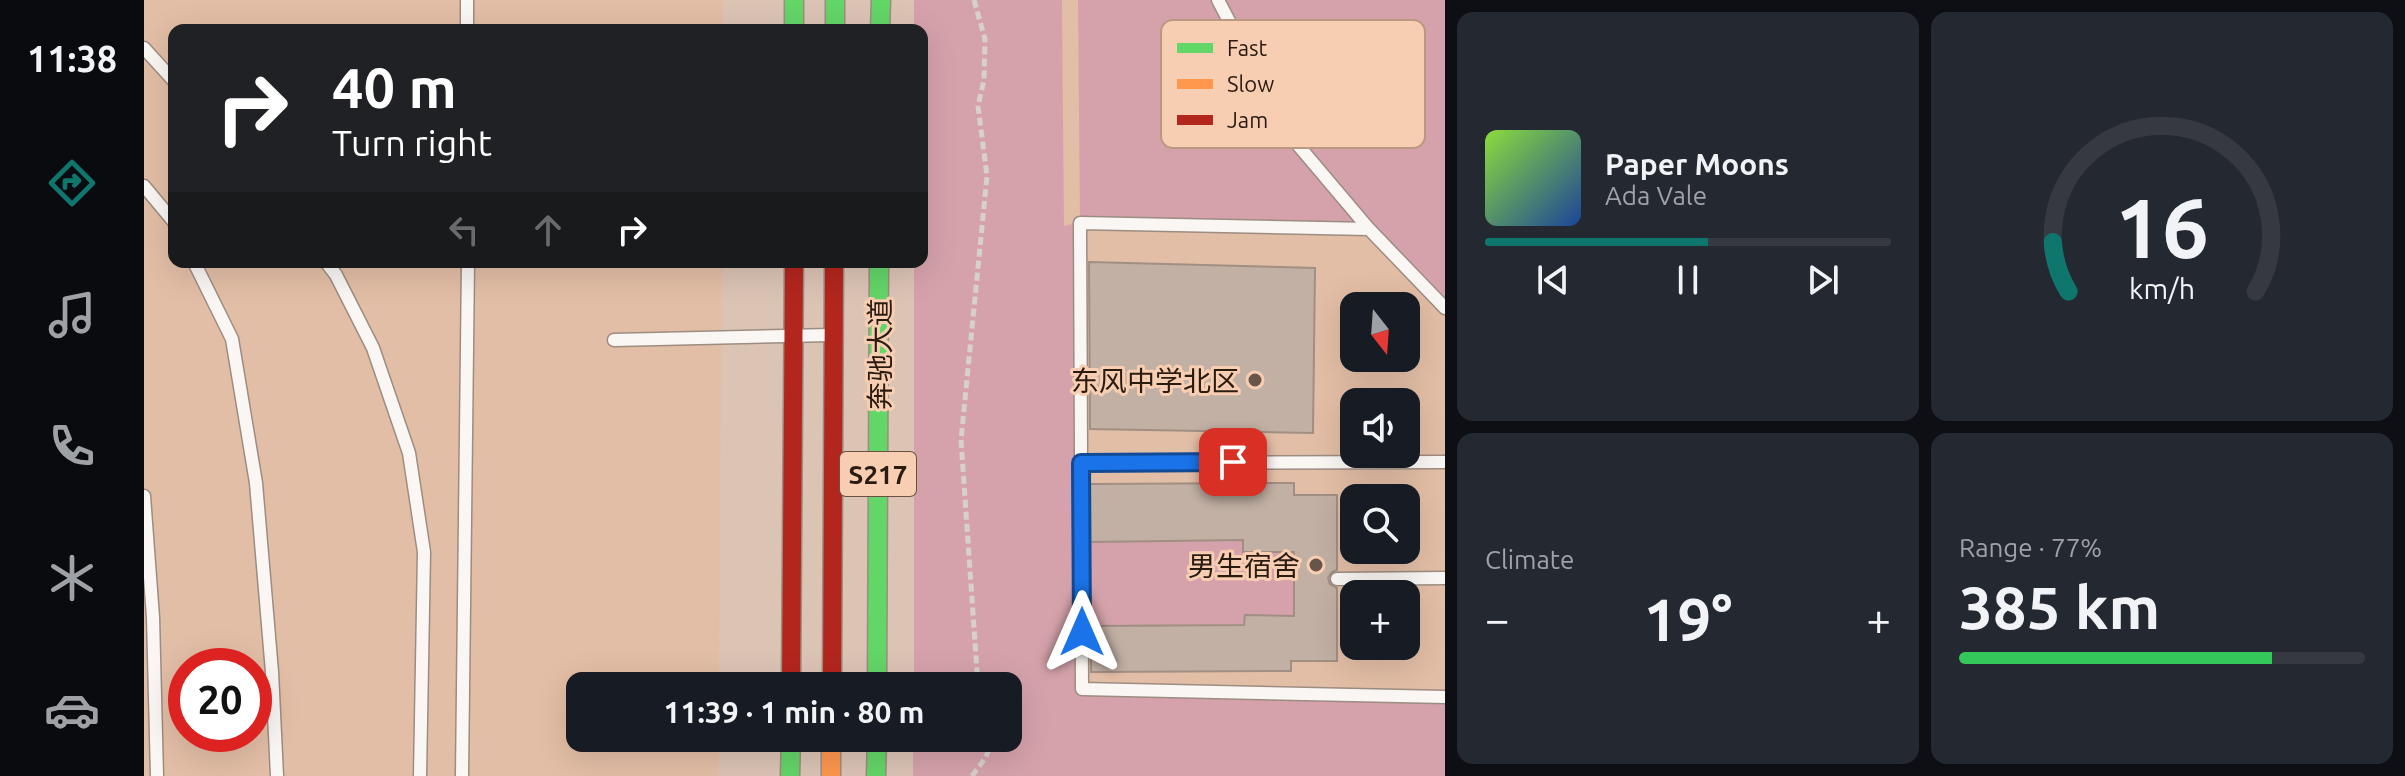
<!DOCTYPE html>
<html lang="en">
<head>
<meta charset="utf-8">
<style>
	:root { --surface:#171b24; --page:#242831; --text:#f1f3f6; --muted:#9ea1a6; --line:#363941; --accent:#0f766e }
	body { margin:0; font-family:Ubuntu,"Noto Sans SC",sans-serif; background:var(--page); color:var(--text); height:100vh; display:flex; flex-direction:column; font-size:30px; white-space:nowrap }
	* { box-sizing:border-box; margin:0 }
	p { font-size:26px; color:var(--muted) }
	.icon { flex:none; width:44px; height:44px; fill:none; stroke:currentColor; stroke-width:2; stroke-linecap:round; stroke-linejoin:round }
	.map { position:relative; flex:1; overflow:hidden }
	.drawer { display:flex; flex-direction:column; gap:12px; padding:12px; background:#0d0f14; width:960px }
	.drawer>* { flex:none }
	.top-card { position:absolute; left:24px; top:24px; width:760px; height:244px; border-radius:16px; box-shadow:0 8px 32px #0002; background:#202124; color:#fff; overflow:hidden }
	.needle { width:52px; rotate:163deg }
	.buttons { position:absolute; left:1196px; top:292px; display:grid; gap:16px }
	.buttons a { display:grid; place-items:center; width:80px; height:80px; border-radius:16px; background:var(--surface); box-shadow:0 8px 32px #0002; font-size:40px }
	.speed { position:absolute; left:24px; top:648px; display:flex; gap:16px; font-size:40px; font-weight:700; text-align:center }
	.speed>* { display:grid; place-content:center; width:104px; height:104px; border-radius:50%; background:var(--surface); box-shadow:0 8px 32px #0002; line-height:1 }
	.speed .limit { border:12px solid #d22; background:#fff; color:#111 }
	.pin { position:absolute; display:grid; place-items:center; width:68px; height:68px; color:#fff; margin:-34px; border-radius:16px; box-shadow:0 4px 12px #0006 }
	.me { position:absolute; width:88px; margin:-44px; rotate:0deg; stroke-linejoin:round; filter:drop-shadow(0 0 6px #0008) }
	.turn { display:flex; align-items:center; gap:28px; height:168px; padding:0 32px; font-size:36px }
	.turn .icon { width:104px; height:104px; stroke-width:2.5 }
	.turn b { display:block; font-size:56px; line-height:68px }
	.lanes { display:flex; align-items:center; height:76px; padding:0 32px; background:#0003; justify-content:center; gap:40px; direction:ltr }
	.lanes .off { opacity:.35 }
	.big { font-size:60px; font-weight:700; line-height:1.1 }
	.drawer .card { flex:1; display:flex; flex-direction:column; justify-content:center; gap:12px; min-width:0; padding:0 28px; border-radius:16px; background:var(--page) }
	.drawer .dial { align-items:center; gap:0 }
	.dial svg { height:208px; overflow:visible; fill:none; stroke:var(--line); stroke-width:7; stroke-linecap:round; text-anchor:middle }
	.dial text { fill:var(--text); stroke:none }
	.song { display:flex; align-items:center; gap:24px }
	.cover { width:96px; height:96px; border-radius:12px; background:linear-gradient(135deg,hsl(90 70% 55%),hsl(220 70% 35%)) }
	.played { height:8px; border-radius:4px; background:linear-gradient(90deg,var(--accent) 55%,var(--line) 55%) }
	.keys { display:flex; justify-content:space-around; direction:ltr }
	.heat { display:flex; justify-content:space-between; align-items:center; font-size:44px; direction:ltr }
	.charge { height:12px; border-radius:6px; background:linear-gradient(90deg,#34c759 77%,var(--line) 0) }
	.drawer .tiles { flex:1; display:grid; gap:12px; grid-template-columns:repeat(2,1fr) }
	.trip { position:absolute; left:422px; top:672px; width:456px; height:80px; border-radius:16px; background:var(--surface); box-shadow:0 8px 32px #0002; font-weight:700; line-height:80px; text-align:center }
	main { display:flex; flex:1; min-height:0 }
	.menu { display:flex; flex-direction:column; width:144px; justify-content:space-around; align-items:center; background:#090b0e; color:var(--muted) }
	.menu .icon { width:56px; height:56px }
	.menu .active { color:var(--accent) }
	.menu b { font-size:36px; color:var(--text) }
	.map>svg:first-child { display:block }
	.built { fill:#e3bea6; fill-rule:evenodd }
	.green { fill:#d5a2ab }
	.building { fill:#c2b0a4; stroke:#a18f83; stroke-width:2 }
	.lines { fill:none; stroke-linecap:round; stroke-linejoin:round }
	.lane-casing { stroke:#9d8c80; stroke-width:15 }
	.fast-casing { stroke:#9d8c80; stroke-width:21 }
	.slow-casing { stroke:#9d8c80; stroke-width:21 }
	.jam-casing { stroke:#9d8c80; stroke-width:21 }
	.path { stroke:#d8d0cb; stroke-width:5; stroke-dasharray:8 4; stroke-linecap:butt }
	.lane { stroke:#faf6f4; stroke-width:12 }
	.fast { stroke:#63d668; stroke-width:18 }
	.slow { stroke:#ff974d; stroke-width:18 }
	.jam { stroke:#b3261e; stroke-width:18 }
	.route-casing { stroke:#114b97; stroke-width:20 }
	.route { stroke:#1a73e8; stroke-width:14 }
	.poi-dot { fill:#68564a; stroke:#f8ceb2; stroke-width:3 }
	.labels { text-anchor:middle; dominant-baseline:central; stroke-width:6; stroke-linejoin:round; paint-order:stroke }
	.shield { fill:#f8ceb2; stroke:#685141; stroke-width:2 }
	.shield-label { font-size:26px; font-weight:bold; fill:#2a1b11 }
	.street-label { font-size:28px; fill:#2a1b11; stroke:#f8ceb2 }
	.poi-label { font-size:28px; fill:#2a1b11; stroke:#f8ceb2; text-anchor:end }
	.key { fill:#f8ceb2; stroke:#ba9882; stroke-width:2 }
	.key-label { font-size:22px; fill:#2a1b11 }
</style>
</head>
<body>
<main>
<nav class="menu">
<b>11:38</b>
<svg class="icon active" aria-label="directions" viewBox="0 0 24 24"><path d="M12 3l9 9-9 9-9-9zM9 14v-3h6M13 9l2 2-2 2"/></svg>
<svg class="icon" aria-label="music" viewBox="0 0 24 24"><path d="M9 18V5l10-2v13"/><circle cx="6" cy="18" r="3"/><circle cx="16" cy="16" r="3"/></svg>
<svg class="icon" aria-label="phone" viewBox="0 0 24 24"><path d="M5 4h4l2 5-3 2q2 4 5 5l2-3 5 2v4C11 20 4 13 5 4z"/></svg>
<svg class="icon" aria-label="climate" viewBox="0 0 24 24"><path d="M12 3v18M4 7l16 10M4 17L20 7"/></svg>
<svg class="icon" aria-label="car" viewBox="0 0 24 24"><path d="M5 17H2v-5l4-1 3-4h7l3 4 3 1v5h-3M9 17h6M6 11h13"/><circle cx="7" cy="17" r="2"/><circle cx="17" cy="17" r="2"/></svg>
</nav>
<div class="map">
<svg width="1301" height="776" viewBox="0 0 1301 776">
	<rect width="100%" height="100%" fill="#dcc4b5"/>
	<!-- built -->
	<path class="built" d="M 0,0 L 579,0 L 579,30 L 30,30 L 30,262 L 578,262 L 575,686 L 436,686 L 436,738 L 575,738 L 575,776 L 0,776 ZM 42,666 L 110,666 L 110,734 L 42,734 Z
		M 918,0 L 1301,0 L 1301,776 L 924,776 ZM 1210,306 L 1262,306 L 1262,358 L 1210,358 ZM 1210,402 L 1262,402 L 1262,454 L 1210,454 ZM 1210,498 L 1262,498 L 1262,550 L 1210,550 ZM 1210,594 L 1262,594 L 1262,646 L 1210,646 Z"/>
	<!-- green -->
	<path class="green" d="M 770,0 L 918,0 L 920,226 L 936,222 L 934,0 L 1301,0 L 1301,308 L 1225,229 L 937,223 L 938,689 L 1301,697 L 1301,776 L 769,776 L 769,738 L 864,738 L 864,686 L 770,686 L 770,262 L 778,262 L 778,30 L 770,30 Z
		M 1099,540 L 1099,552 L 1150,552 L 1150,616 L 1101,615 L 1100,625 L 946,626 L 944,542 Z"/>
	<!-- building -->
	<path class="building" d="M 945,262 L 1171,268 L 1169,433 L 946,429 Z
		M 1150,483 L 1150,495 L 1193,495 L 1193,570 L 1188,572 L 1184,578 L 1186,584 L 1193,588 L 1193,661 L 1147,661 L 1147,671 L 947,672 L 947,626 L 1100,625 L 1101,615 L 1150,616 L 1150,552 L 1099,552 L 1099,540 L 946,542 L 946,484 Z"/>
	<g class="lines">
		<defs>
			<path id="lane" d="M 323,0 L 323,30
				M 1074,0 L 1143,132 L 1225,229 L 1301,308
				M 0,48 L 30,81
				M 0,186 L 30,222
				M 1225,229 L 936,223 L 938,689 L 1301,697
				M 50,262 L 88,339 L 112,483 L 128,672 L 133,776
				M 182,262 L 192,275 L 229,348 L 265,453 L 280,552 L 276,776
				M 470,340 L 686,335
				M 937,463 L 1301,462
				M 0,496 L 9,617 L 13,776
				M 1193,579 L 1301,578
				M 318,776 L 324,262"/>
			<path id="fast" d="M 650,0 L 650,30
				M 691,0 L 691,30
				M 736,30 L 737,0
				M 733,686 L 735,262
				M 646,776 L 647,738
				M 732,776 L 733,738"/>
			<path id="slow" d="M 687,738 L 687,776"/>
			<path id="jam" d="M 647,686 L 650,262
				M 688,686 L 690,262"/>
		</defs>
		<!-- lane casing -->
		<use href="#lane" class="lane-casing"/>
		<!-- fast casing -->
		<use href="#fast" class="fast-casing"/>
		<!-- slow casing -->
		<use href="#slow" class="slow-casing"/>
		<!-- jam casing -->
		<use href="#jam" class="jam-casing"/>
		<!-- path -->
		<path class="path" d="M 830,0 L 841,39 L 840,80 L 834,106 L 843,176 L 817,440 L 834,686
			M 828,776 L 842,757 L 849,738"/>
		<!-- lane -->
		<use href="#lane" class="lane"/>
		<!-- fast -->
		<use href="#fast" class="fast"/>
		<!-- slow -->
		<use href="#slow" class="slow"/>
		<!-- jam -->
		<use href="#jam" class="jam"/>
	</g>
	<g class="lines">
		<defs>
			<path id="route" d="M 938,632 L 937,463 L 1089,462"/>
		</defs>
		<!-- route casing -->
		<use href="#route" class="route-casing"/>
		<!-- route -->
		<use href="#route" class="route"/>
	</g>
	<!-- markers -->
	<g class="poi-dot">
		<circle cx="1111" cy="380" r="8"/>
		<circle cx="1172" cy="565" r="8"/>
	</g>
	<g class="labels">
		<!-- shield labels -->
		<rect class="shield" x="696" y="452" width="76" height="44" rx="6"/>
		<g class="shield-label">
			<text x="734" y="474">S217</text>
		</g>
		<!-- street labels -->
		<g class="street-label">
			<text transform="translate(735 354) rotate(-90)">奔驰大道</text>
		</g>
		<!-- poi labels -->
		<g class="poi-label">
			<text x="1095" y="380">东风中学北区</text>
			<text x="1156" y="565">男生宿舍</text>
		</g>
	</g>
	<!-- legend -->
	<rect x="1017" y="20" width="264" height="128" rx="12" class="key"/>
	<rect x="1033" y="43" width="36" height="10" fill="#63d668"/>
	<rect x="1033" y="79" width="36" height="10" fill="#ff974d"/>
	<rect x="1033" y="115" width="36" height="10" fill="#b3261e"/>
	<g class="key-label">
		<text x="1083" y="56">Fast</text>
		<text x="1083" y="92">Slow</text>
		<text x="1083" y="128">Jam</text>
	</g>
</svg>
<div class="buttons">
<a><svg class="needle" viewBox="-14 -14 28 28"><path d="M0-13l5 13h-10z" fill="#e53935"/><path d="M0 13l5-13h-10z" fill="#9ea1a6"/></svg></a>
<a><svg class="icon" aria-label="sound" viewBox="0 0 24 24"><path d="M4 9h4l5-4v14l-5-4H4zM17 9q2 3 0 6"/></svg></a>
<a><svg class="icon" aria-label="search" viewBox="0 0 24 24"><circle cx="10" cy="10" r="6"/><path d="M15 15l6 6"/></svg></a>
<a>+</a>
</div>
<div class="speed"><div class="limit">20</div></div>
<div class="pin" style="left:1089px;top:462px;background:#d93025"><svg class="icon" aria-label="arrive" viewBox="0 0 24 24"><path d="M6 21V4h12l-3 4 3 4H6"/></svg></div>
<svg class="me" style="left:938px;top:632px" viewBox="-20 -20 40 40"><path d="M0-17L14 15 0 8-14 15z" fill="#1a73e8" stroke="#fff" stroke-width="4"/></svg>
<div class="trip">11:39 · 1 min · 80 m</div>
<div class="top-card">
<div class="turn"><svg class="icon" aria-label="right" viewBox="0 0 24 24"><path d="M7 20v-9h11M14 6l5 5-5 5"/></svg><div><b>40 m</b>Turn right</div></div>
<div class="lanes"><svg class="icon off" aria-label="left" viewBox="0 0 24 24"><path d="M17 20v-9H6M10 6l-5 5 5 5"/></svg><svg class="icon off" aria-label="ahead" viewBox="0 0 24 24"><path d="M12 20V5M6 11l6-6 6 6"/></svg><svg class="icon" aria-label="right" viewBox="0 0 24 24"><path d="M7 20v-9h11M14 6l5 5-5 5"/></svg></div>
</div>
</div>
<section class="drawer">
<div class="tiles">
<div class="card">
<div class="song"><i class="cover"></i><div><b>Paper Moons</b><p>Ada Vale</p></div></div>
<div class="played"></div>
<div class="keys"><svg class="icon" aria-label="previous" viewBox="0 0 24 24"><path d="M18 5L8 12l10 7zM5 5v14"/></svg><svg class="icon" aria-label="pause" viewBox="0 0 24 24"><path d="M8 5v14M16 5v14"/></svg><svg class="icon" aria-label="next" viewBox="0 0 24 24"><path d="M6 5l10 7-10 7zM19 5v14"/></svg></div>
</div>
<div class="card dial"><svg viewBox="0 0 100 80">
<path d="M14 69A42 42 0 1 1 86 69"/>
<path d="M14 69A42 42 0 0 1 8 50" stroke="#0f766e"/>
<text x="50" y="56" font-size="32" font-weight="700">16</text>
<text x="50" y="72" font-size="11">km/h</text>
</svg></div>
<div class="card"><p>Climate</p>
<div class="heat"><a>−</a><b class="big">19°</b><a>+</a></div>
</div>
<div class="card"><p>Range · 77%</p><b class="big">385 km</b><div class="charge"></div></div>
</div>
</section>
</main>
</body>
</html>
